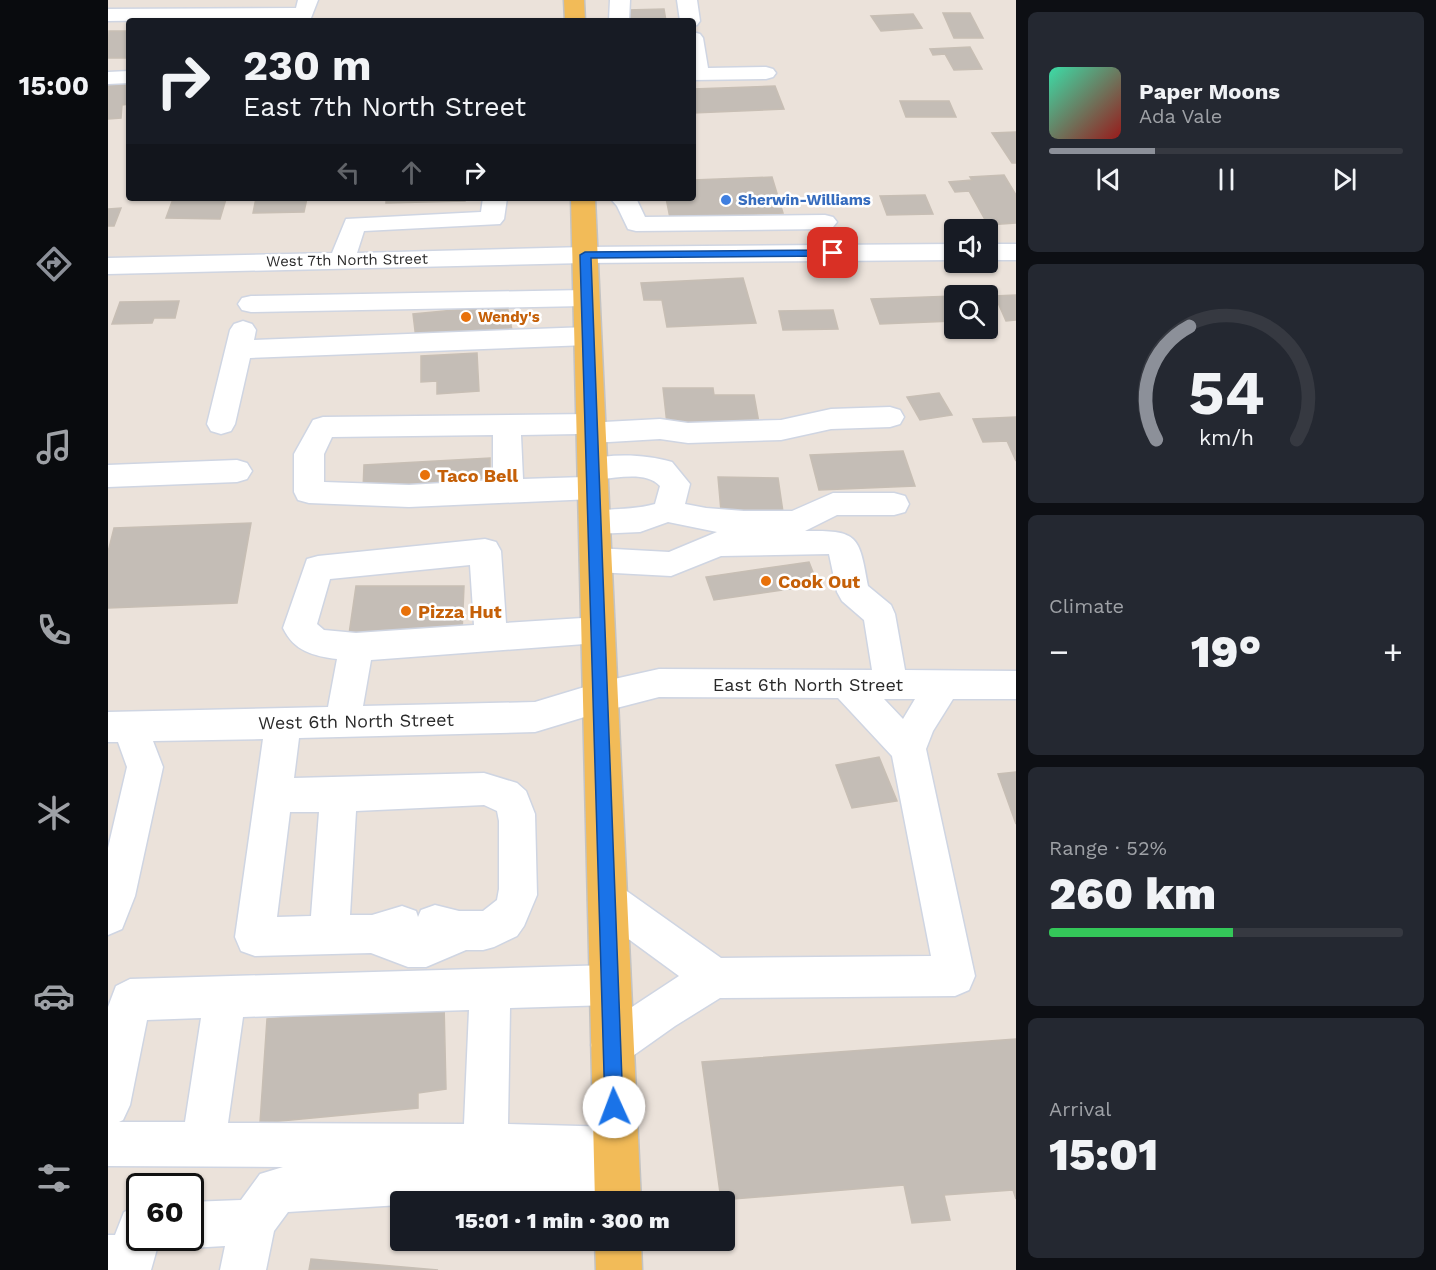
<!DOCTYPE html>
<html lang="en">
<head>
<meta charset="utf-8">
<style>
	:root { --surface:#171b24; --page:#242831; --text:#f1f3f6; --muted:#9ea1a6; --line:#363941; --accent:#8c9099 }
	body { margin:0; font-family:"Work Sans",sans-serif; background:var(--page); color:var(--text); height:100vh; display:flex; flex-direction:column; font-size:22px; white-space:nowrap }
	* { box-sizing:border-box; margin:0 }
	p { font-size:20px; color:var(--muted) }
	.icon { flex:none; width:33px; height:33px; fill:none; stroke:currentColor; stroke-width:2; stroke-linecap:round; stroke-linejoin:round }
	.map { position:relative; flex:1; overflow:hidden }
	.panel { display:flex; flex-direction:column; gap:12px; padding:12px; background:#0d0f14; width:420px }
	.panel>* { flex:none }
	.banner { position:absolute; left:18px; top:18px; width:570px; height:183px; border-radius:6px; box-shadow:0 2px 4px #0004; background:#171b24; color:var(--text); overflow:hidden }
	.controls { position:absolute; left:836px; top:219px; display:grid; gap:12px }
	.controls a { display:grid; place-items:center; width:54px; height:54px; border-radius:6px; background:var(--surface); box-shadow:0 2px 4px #0004; font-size:30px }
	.speed { position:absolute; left:18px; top:1173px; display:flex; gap:12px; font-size:30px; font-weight:700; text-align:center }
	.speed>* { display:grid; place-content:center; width:78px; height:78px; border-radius:50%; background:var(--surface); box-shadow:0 2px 4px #0004; line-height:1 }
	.speed .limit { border:3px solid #111; border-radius:9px; background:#fff; color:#111 }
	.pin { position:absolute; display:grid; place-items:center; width:51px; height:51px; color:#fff; margin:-26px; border-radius:12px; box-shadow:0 3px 9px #0006 }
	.me { position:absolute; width:66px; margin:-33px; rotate:358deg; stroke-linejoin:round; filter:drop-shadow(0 0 4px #0008) }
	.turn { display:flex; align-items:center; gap:21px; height:126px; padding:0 18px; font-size:27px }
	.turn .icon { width:78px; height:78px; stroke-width:2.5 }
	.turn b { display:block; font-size:42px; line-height:51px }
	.lanes { display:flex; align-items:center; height:57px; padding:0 18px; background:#0003; justify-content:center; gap:30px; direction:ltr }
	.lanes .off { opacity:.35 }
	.big { font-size:45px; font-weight:800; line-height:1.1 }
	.panel .card { flex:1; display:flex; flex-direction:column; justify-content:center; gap:9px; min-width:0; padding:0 21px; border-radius:9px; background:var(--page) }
	.panel .dial { align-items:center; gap:0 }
	.dial svg { height:156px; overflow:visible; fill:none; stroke:var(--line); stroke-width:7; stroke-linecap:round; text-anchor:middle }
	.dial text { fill:var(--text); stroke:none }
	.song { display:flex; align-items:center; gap:18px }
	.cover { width:72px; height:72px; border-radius:9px; background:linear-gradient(135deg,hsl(160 70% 55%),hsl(0 70% 35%)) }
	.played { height:6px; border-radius:3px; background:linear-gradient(90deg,var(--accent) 30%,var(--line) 30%) }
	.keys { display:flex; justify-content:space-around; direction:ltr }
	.heat { display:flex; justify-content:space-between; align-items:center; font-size:33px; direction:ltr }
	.charge { height:9px; border-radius:4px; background:linear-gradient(90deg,#34c759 52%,var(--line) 0) }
	.trip { position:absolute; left:282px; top:1191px; width:345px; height:60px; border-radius:6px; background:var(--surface); box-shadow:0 2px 4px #0004; font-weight:800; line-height:60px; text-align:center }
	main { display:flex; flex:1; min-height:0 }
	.tabs { display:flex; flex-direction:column; width:108px; justify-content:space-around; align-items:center; background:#090b0e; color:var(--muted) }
	.tabs .icon { width:42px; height:42px }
	.tabs .current { color:var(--accent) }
	.tabs b { font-size:27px; color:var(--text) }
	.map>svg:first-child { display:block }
	.building { fill:#c4bdb6; stroke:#c7beb4; stroke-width:1.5 }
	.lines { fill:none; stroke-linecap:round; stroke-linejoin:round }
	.minor-casing { stroke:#cfd5e2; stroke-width:3 }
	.major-casing { stroke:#c3c3c3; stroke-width:3 }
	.minor { fill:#fff; fill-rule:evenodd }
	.major { fill:#f2bb58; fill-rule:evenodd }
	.route { fill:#1a73e8; stroke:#114b97; stroke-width:1.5 }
	.shop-dot { fill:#3f7fe0; stroke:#fff; stroke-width:2 }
	.food-dot { fill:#e8710a; stroke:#fff; stroke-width:2 }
	.labels { text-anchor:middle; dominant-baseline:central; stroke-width:5; stroke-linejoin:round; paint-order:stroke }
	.far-shop-label { font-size:15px; font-weight:bold; fill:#366cbe; stroke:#fff; text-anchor:start }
	.far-street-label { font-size:15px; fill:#292929; stroke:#fff }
	.far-food-label { font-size:15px; font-weight:bold; fill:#c56008; stroke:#fff; text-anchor:start }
	.food-label { font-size:18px; font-weight:bold; fill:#c56008; stroke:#fff; text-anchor:start }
	.street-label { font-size:18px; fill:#292929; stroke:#fff }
</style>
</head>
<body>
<main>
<nav class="tabs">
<b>15:00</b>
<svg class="icon current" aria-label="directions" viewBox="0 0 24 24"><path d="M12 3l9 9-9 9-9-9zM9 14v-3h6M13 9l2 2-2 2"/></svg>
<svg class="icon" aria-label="music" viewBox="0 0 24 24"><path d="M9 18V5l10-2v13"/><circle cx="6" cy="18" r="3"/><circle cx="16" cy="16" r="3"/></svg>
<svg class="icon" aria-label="phone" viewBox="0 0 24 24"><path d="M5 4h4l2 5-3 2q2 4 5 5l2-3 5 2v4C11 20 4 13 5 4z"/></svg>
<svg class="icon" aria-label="climate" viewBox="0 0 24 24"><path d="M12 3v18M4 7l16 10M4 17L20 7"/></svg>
<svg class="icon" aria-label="car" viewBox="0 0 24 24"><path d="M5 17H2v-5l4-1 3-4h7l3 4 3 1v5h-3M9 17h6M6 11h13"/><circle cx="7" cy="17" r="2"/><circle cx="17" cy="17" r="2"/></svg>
<svg class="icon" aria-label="filters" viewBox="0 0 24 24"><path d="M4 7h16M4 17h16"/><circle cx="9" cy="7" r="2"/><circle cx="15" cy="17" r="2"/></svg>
</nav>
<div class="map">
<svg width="908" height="1270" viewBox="0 0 908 1270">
	<rect width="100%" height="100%" fill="#ebe2da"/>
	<!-- building -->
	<path class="building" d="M 556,9 L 558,21 L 520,21 L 519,10 Z
		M 835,13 L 862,13 L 875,38 L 846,38 Z
		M 805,14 L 814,28 L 773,31 L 763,16 Z
		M 1,31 L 21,31 L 21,58 L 0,58 Z
		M 862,47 L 874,69 L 846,70 L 837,54 L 825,55 L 822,49 Z
		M 18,83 L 18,87 L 21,87 L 21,104 L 14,105 L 13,118 L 0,119 L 0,84 Z
		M 667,86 L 676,109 L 585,113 L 585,89 Z
		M 792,101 L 841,101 L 848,117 L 798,117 Z
		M 908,132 L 908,163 L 904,163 L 884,133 Z
		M 896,175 L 908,195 L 908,223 L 880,225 L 861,191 L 847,192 L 841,182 L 864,180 L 862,177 Z
		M 664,177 L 675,213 L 562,218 L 558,198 L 585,198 L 585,180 Z
		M 817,195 L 825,214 L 779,215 L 772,196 Z
		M 148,198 L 199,198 L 196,212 L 145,213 Z
		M 278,198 L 357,198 L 357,201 L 278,203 Z
		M 65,199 L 118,199 L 112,219 L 58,218 Z
		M 13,208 L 6,226 L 0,226 L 0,209 Z
		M 635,278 L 648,323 L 559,327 L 554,300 L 536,300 L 533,283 Z
		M 908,295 L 908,320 L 898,321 L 887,296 Z
		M 846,296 L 846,321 L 772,324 L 763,299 Z
		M 71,301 L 67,318 L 46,318 L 44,323 L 4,324 L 12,302 Z
		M 399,305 L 404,330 L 308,339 L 305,314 Z
		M 725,310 L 730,329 L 675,330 L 671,311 Z
		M 369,353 L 371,391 L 329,394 L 329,381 L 313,382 L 313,356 Z
		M 555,388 L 605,388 L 606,395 L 646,395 L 651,423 L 559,424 Z
		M 831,393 L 844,415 L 812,420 L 799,397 Z
		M 908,417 L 908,461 L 899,441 L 875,442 L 865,419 Z
		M 795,451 L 807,486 L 711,490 L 702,455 Z
		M 382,458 L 382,479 L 360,480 L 361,485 L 255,490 L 256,465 Z
		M 610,477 L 670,478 L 675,512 L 613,511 Z
		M 143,523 L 129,603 L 0,608 L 0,552 L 6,528 Z
		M 701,562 L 710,585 L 606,600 L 598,577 Z
		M 248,586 L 356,586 L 354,633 L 241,634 Z
		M 771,757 L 789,801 L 744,808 L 728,765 Z
		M 908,772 L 908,824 L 890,774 Z
		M 336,1003 L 338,1089 L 310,1093 L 310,1108 L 152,1123 L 159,1019 Z
		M 908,1039 L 908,1199 L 905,1190 L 836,1195 L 842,1220 L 804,1223 L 796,1185 L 613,1200 L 594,1062 Z
		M 203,1259 L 330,1270 L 201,1270 Z"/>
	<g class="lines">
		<defs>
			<path id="minor" d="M 190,0 L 210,0 L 203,18 L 0,21 L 0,9 L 188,8 Z
				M 502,0 L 522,0 L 521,21 L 501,21 Z
				M 569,0 L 589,0 L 592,21 L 589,25 L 585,26 L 585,21 L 572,21 Z
				M 585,32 L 592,34 L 595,38 L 600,68 L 658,67 L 665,69 L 668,73 L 665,77 L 658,79 L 585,80 Z
				M 21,71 L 21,83 L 0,84 L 0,72 Z
				M 375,198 L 399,198 L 396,219 L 392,224 L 256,231 L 249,253 L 477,247 L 846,244 L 846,260 L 477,263 L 0,274 L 0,258 L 224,253 L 238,219 L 373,212 Z
				M 502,198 L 528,198 L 537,217 L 717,215 L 725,217 L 729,222 L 725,227 L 717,229 L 528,231 L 520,229 L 509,206 Z
				M 879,244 L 908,244 L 908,260 L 879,260 Z
				M 477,290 L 486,292 L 490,298 L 486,304 L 477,306 L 143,312 L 134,310 L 130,304 L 134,298 L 143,296 Z
				M 135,321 L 144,324 L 148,330 L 146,340 L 480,327 L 489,330 L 493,336 L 489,342 L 480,345 L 142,358 L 127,424 L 123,431 L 113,434 L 103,431 L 99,424 L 122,330 L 126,324 Z
				M 782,407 L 792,410 L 796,417 L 792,424 L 782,427 L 723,429 L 673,440 L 580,443 L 552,439 L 484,443 L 474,440 L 470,434 L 413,435 L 415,479 L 477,477 L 470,469 L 475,461 C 503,453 536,454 564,462 L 582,484 L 577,504 L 598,508 L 636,511 L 684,511 L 725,493 L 786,493 L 797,496 L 801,504 L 797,512 L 786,515 L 729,515 L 697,531 C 751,530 751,536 760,586 L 783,605 L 787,614 L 797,670 L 908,671 L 908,699 L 845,699 L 825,731 L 818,749 L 867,976 L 861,990 L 847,996 L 612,998 L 567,1026 L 519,1060 L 504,1066 L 489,1060 L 483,1045 L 489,1030 L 571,976 L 485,913 L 480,900 L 485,887 L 499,881 L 513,887 L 613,958 L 823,956 L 784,756 L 730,698 L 551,697 L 493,712 L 427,732 L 191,738 L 186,778 L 376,773 L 409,783 L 418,791 L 427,814 L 429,895 L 416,926 L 409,936 L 386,947 L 375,950 L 358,950 L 318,967 L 300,967 L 263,953 L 147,956 L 133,951 L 127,937 L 155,739 L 45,741 L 55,767 L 27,896 L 14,929 L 0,935 L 0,848 L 19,767 L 10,742 L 0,742 L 0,712 L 220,707 L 229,659 C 205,656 186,651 175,628 L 199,559 L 210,556 L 377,539 L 388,542 L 393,551 L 398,623 L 490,617 L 502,621 L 506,630 L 502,639 L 490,643 L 263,660 L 255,706 L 427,702 L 493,682 L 551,669 L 764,670 L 756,620 L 734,601 L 729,592 L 721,554 L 613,556 L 563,576 L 488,572 L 477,569 L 472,560 L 477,551 L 488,548 L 561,552 L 609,532 L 560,522 L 532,532 L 487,534 L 476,530 L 472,522 L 476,514 C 499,507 524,511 547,504 L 552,486 C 538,471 511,478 492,479 L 496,480 L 500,488 L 496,496 L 485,499 L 301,507 L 201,503 L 190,500 L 186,492 L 186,454 L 205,420 L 215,417 L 483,414 L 493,417 L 496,422 L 552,419 L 580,423 L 673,420 L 723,409 ZM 385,435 L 385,480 L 301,485 L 216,482 L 216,454 L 224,437 ZM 362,565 L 366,625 L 248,633 L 216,630 L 209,624 L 222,579 ZM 776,699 L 807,699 L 795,719 ZM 376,805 L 389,811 L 391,821 L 391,889 L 389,900 L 375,911 L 351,911 L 327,905 L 313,910 L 310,917 L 308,911 L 294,906 L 264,915 L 242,915 L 248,811 ZM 182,812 L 211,812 L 203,916 L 169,917 Z
				M 129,460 L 139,463 L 144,471 L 139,479 L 129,482 L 0,487 L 0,465 Z
				M 502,965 L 516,971 L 522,985 L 516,999 L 502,1005 L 402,1008 L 400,1124 L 507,1127 L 523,1133 L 529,1149 L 526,1157 L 531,1170 L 525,1186 L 509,1192 L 355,1202 L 292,1202 L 292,1205 L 180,1212 L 166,1231 L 158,1270 L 112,1270 L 117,1246 L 82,1248 L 66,1241 L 64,1238 L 82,1238 L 82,1202 L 133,1200 L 152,1174 L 175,1167 L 0,1166 L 0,1007 L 8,986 L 22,979 ZM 361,1010 L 356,1124 L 120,1123 L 135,1017 ZM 93,1018 L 77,1122 L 11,1122 L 15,1120 L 22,1105 L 39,1020 Z
				M 32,1205 L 32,1238 L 52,1238 L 43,1270 L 0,1270 L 0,1235 L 7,1235 L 16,1212 Z"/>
			<path id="major" d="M 456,0 L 476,0 L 477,21 L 457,21 Z
				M 463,198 L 487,198 L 533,1202 L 487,1202 Z
				M 487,1240 L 533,1240 L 534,1270 L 488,1270 Z"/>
		</defs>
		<!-- minor casing -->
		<use href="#minor" class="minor-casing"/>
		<!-- major casing -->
		<use href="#major" class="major-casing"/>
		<!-- minor -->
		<use href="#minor" class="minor"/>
		<!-- major -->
		<use href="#major" class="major"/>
	</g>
	<!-- route -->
	<path class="route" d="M 725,250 L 729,251 L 729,256 L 483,258 L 515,1107 L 512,1113 L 506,1116 L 500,1113 L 497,1107 L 472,255 L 477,252 Z"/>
	<!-- markers -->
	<circle class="shop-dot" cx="618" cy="200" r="6"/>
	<g class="food-dot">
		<circle cx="358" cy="317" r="6"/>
		<circle cx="317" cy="475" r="6"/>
		<circle cx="658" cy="581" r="6"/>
		<circle cx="298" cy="611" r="6"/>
	</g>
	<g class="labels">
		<!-- far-shop labels -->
		<g class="far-shop-label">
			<text x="630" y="200">Sherwin-Williams</text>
		</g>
		<!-- far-street labels -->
		<g class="far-street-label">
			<text transform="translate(239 260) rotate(-1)">West 7th North Street</text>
		</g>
		<!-- far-food labels -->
		<g class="far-food-label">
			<text x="370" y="317">Wendy's</text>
		</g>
		<!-- food labels -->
		<g class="food-label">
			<text x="329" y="475">Taco Bell</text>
			<text x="670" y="581">Cook Out</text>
			<text x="310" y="611">Pizza Hut</text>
		</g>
		<!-- street labels -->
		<g class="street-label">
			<text x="700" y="684">East 6th North Street</text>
			<text transform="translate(248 721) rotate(-1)">West 6th North Street</text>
		</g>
	</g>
</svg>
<div class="controls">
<a><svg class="icon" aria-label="sound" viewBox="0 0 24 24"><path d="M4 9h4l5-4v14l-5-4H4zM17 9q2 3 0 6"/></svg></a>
<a><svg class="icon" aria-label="search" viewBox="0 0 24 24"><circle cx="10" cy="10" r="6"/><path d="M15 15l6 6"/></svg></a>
</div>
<div class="speed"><div class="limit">60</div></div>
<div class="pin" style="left:725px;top:253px;background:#d93025"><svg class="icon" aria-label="arrive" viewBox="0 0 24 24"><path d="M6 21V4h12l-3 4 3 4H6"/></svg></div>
<svg class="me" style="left:506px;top:1107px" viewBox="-20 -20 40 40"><circle r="19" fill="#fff"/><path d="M0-13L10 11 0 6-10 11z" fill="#1a73e8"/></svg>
<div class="trip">15:01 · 1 min · 300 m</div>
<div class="banner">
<div class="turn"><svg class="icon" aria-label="right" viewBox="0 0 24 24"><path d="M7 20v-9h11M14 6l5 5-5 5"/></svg><div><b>230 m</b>East 7th North Street</div></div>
<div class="lanes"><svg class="icon off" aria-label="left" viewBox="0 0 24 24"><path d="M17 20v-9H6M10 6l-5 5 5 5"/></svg><svg class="icon off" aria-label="ahead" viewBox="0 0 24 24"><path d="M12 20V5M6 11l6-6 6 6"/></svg><svg class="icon" aria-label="right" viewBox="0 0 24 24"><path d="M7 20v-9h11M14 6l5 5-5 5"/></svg></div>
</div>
</div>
<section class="panel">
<div class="card">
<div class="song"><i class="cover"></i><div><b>Paper Moons</b><p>Ada Vale</p></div></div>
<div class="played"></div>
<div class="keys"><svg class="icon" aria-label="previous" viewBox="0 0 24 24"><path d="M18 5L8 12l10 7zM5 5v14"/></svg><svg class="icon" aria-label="pause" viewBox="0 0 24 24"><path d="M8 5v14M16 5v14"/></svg><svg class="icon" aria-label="next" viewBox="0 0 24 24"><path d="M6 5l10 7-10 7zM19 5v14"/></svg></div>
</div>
<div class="card dial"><svg viewBox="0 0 100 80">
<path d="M14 69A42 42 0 1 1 86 69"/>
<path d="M14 69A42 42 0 0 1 31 11" stroke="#8c9099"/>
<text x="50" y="56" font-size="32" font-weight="700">54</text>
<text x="50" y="72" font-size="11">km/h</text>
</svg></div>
<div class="card"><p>Climate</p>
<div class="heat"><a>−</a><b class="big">19°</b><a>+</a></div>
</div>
<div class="card"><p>Range · 52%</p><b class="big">260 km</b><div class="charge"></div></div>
<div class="card"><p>Arrival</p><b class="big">15:01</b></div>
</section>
</main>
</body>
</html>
